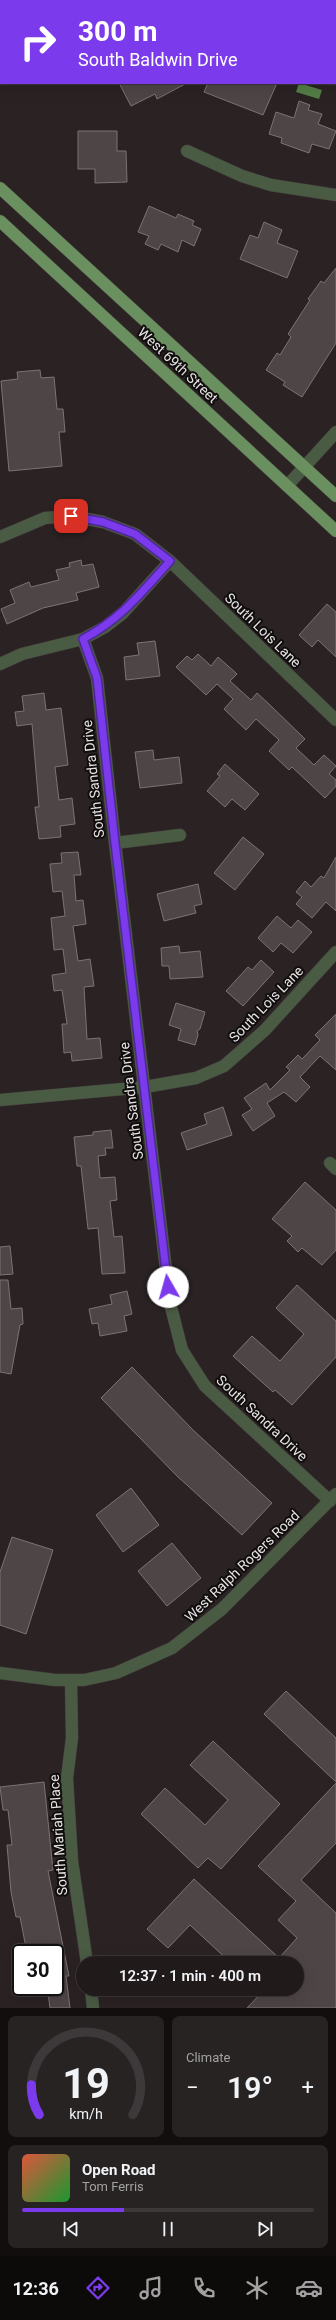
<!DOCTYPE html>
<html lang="en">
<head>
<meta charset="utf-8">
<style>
	:root { --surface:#201a1a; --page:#282323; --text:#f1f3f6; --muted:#a2a1a2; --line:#3d3839; --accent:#7c3aed }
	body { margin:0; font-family:Roboto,sans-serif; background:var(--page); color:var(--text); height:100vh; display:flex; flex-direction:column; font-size:15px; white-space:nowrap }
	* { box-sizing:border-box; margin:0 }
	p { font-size:13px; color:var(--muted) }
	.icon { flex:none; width:22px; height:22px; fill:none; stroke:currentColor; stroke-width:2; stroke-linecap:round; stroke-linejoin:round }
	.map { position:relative; height:2008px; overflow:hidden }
	.sheet { display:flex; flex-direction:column; gap:8px; padding:8px; background:#120e0e; flex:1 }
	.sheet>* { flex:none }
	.banner { position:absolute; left:0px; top:0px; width:336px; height:84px; box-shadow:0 4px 16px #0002,0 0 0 1px var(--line); background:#7c3aed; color:#fff; overflow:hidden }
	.speed { position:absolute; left:12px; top:1944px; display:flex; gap:8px; font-size:20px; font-weight:700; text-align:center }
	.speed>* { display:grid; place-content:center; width:52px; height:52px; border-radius:50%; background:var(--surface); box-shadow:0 4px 16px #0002,0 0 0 1px var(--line); line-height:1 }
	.speed .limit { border:2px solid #111; border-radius:6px; background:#fff; color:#111 }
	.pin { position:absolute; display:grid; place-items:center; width:34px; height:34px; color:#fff; margin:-17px; border-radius:8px; box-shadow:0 2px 6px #0006 }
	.me { position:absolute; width:44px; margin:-22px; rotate:353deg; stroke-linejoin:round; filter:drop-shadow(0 0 3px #0008) }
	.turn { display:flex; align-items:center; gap:14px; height:84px; padding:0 12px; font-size:18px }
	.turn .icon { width:52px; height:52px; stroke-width:2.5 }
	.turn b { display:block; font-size:28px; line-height:34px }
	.big { font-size:30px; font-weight:600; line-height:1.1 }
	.sheet .tile { flex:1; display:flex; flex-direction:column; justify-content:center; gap:6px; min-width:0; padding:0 14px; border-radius:8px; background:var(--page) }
	.sheet .dial { align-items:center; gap:0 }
	.dial svg { height:104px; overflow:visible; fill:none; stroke:var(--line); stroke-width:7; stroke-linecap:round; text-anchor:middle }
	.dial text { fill:var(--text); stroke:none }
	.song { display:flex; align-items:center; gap:12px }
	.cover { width:48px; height:48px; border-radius:6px; background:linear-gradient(135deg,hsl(10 70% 55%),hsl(130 70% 35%)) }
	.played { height:4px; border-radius:2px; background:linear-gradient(90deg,var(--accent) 35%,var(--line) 35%) }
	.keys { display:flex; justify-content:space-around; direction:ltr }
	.heat { display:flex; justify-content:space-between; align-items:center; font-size:22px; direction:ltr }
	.sheet .tiles { flex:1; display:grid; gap:8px; grid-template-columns:1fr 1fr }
	.tile:last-child { grid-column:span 2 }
	.trip { position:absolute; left:76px; top:1956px; width:228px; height:40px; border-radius:20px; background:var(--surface); box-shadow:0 4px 16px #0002,0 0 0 1px var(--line); font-weight:600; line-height:40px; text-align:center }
	.dock { display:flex; height:64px; justify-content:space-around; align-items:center; background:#0d0a0a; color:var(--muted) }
	.dock .icon { width:28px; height:28px }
	.dock .on { color:var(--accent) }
	.dock b { font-size:18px; color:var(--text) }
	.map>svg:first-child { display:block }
	.water { fill:#537e45 }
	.building { fill:#4e4546; stroke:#7d7374 }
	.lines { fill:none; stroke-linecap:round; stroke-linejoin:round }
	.minor-casing { stroke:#453d3e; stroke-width:13 }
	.major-casing { stroke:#453d3e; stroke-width:13 }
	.minor { stroke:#495b43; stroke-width:12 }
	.major { stroke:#6b905f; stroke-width:12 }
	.route-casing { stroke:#51269a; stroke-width:10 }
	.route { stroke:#7c3aed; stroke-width:7 }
	.labels { text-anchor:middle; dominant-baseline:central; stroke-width:4; stroke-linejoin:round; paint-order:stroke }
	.street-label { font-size:14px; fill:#e8e3e4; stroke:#100d0d }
</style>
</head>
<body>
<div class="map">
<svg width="336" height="2008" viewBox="0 0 336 2008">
	<rect width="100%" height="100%" fill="#2a2223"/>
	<!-- water -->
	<path class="water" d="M 299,83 L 322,90 L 319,99 L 296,92 Z"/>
	<!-- building -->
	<path class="building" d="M 119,83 L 187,83 L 157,99 L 155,94 L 131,106 Z
		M 208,83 L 277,83 L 263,115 L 204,92 Z
		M 299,101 L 310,105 L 308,110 L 322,114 L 318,124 L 336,131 L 329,149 L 312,144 L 309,153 L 281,143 L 282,138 L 269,134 L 276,112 L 294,118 Z
		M 78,131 L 117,131 L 117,151 L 126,151 L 127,182 L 95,183 L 95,169 L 78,169 Z
		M 149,206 L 176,218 L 178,214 L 194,221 L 192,225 L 201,229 L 194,246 L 182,240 L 178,252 L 161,244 L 158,250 L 145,244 L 149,236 L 138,232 Z
		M 264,222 L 282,230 L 277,243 L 298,251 L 287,278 L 240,259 L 250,235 L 258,238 Z
		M 336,268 L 336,343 L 302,397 L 283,385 L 285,382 L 266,370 L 277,353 L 280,355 L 291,337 L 288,334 L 310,300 L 308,299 L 321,281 L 324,283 Z
		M 40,370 L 41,378 L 54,377 L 57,409 L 63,409 L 65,432 L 59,432 L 62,466 L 9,471 L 1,381 L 18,379 L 17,372 Z
		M 81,560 L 82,566 L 93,564 L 99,587 L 76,593 L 78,600 L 43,608 L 7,624 L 1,609 L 15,603 L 10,590 L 29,582 L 31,587 L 59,580 L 56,570 L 70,567 L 69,563 Z
		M 327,604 L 336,612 L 336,657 L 318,640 L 312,647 L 299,635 Z
		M 155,641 L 160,676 L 126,680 L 124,657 L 139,655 L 137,643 Z
		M 198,654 L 211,666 L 218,657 L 237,674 L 230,681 L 251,700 L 257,693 L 270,705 L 305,739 L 296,748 L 314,765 L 324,755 L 336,766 L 329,774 L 336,780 L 336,786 L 325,798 L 292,767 L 289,770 L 269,751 L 279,740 L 256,719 L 246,730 L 224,709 L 233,699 L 217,684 L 206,695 L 176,667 L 187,656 L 192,660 Z
		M 44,693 L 46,710 L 61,708 L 68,765 L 55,767 L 59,800 L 72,798 L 75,824 L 60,826 L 61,837 L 39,839 L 35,807 L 39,807 L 32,724 L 17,726 L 15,712 L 24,711 L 22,696 Z
		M 153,750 L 154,760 L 179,757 L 182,783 L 140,788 L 135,752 Z
		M 225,764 L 259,794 L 245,810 L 232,799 L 225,807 L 207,791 L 220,776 L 217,774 Z
		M 243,837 L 264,854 L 235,890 L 214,873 Z
		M 78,852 L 81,875 L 74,875 L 76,901 L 83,900 L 86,924 L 73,926 L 78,961 L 90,959 L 94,986 L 84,987 L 87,1039 L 100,1038 L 102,1058 L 72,1061 L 71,1052 L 64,1053 L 62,1024 L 67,1024 L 62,990 L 54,991 L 52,975 L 66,973 L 63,949 L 54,950 L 51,918 L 65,916 L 62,891 L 53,892 L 50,864 L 62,863 L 61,853 Z
		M 336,857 L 336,911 L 326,902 L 312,918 L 296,904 L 302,897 L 296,892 L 305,881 L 311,887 L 321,876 L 324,878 Z
		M 198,884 L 202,904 L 194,906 L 196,913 L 164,921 L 157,894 Z
		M 277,916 L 291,928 L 298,920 L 312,932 L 293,953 L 281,943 L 273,952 L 258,938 Z
		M 179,946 L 180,953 L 200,951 L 203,977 L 170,979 L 169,966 L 162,966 L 161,948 Z
		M 261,960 L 274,972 L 243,1006 L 226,991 L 248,967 L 252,970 Z
		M 176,1003 L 205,1012 L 200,1029 L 197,1031 L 198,1035 L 195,1045 L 178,1040 L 181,1029 L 169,1025 Z
		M 336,1014 L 336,1070 L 320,1056 L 300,1077 L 310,1087 L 296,1102 L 284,1092 L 267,1103 L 275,1116 L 253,1131 L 242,1115 L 252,1109 L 244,1098 L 266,1083 L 270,1090 L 290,1070 L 286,1067 L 298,1055 L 302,1059 L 320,1040 L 315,1035 Z
		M 223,1107 L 232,1135 L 187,1150 L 181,1133 L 207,1124 L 204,1114 Z
		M 111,1130 L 113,1148 L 105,1148 L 106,1155 L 98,1156 L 100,1178 L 115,1177 L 117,1200 L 110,1201 L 114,1237 L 122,1236 L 125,1273 L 102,1274 L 98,1228 L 88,1229 L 81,1166 L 77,1166 L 74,1137 L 93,1135 L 93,1132 Z
		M 305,1182 L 336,1210 L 336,1250 L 322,1265 L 302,1248 L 298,1252 L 287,1241 L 292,1236 L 272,1219 Z
		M 10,1246 L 13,1274 L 0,1275 L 0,1247 Z
		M 0,1280 L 8,1280 L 11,1309 L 22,1308 L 23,1324 L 20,1325 L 11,1374 L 0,1372 Z
		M 297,1285 L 336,1321 L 336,1357 L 292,1405 L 275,1390 L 273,1392 L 233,1356 L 252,1336 L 280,1361 L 304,1334 L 276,1308 Z
		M 127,1291 L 132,1314 L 124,1316 L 127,1331 L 100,1336 L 98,1323 L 92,1324 L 89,1309 L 112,1304 L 110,1295 Z
		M 132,1367 L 193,1430 L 272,1503 L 242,1535 L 177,1476 L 101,1398 Z
		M 131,1488 L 159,1525 L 123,1552 L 96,1515 Z
		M 12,1537 L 53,1550 L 26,1634 L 0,1625 L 0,1572 Z
		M 172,1543 L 201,1578 L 167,1606 L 138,1571 Z
		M 286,1691 L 336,1738 L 336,1782 L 264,1714 Z
		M 213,1741 L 280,1804 L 221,1869 L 208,1858 L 198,1868 L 141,1814 L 165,1788 L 205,1825 L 228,1800 L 190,1765 Z
		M 44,1782 L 53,1870 L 48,1871 L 69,1976 L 66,1976 L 70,2008 L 50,2008 L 48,1993 L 55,1992 L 55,1953 L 27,1953 L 20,1917 L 16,1917 L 11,1892 L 7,1845 L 12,1845 L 8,1810 L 3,1810 L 0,1787 Z
		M 336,1783 L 336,1843 L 301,1880 L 336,1913 L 336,2008 L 247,2008 L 265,1989 L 297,1989 L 297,1963 L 231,1963 L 190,1925 L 168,1948 L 147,1929 L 194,1879 L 279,1958 L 297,1938 L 278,1920 L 296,1901 L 258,1866 Z"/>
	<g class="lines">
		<defs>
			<path id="minor" d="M 187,151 L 242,176 L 271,185 L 336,195
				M 287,486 L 336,432
				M 0,537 L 45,518 L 71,516 L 103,522 L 135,534 L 170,561 L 336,720
				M 83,639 L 97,678 L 115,843 L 170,1303 L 182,1350 L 205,1386 L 330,1501
				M 0,664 L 22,654 L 83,639 L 105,627 L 123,613 L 170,561
				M 115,843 L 180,835
				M 0,1100 L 145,1087 L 196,1078 L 224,1066 L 265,1030 L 336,952
				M 330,1163 L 336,1169
				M 0,1673 L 55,1680 L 84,1680 L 116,1673 L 172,1648 L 222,1609 L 336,1494
				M 71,1681 L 72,1738 L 67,1778 L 72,1861 L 87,1963
				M 91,1989 L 93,2008"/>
			<path id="major" d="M 0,188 L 336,496
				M 0,221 L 336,531"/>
		</defs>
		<!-- minor casing -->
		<use href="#minor" class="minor-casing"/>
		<!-- major casing -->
		<use href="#major" class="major-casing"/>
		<!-- minor -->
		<use href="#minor" class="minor"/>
		<!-- major -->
		<use href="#major" class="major"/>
	</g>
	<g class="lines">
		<defs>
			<path id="route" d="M 71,516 L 103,522 L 135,534 L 170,561 C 141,593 122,618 83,639 L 97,678 L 115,843 L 168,1287"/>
		</defs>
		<!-- route casing -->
		<use href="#route" class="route-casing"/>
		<!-- route -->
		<use href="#route" class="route"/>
	</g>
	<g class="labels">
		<!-- street labels -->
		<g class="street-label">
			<text transform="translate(178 365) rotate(43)">West 69th Street</text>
			<text transform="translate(263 630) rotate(44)">South Lois Lane</text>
			<text transform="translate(93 779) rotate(-96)">South Sandra Drive</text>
			<text transform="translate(266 1004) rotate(-46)">South Lois Lane</text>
			<text transform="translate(131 1101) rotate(-97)">South Sandra Drive</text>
			<text transform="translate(262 1418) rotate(43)">South Sandra Drive</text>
			<text transform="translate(242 1566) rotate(-44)">West Ralph Rogers Road</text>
			<text transform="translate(58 1835) rotate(-94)">South Mariah Place</text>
		</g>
	</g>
</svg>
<div class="speed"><div class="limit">30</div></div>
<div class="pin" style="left:71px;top:516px;background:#d93025"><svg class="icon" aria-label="arrive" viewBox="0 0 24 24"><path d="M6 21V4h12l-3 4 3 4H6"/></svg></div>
<svg class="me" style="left:168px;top:1287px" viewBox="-20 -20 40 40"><circle r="19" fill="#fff"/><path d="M0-13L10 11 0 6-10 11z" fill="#7c3aed"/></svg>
<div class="trip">12:37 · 1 min · 400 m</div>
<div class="banner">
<div class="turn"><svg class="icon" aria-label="right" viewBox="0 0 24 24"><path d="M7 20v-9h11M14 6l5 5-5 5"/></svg><div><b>300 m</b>South Baldwin Drive</div></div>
</div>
</div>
<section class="sheet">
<div class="tiles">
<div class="tile dial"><svg viewBox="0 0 100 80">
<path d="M14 69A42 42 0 1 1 86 69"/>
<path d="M14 69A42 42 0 0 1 8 46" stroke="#7c3aed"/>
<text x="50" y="56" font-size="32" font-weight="700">19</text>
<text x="50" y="72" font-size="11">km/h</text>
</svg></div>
<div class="tile"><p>Climate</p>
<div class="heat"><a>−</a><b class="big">19°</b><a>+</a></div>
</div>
<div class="tile">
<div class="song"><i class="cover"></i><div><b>Open Road</b><p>Tom Ferris</p></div></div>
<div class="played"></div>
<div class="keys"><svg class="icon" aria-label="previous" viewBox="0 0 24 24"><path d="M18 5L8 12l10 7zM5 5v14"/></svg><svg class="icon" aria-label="pause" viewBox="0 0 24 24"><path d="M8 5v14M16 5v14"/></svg><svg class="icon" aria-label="next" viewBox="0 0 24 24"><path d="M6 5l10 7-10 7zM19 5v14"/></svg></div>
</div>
</div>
</section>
<nav class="dock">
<b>12:36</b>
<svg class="icon on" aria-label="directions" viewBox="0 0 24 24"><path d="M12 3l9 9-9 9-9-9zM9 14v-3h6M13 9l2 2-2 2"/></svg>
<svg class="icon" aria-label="music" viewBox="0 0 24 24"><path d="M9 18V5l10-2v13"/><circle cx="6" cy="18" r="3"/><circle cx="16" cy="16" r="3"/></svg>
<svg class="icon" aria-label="phone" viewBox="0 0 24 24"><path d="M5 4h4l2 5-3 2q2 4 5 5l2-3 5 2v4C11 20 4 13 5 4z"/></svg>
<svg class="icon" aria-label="climate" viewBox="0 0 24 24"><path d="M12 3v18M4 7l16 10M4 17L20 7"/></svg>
<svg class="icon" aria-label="car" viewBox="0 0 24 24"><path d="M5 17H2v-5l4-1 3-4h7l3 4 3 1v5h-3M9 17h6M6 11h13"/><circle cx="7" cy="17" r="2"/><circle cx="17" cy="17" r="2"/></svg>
</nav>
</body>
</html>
